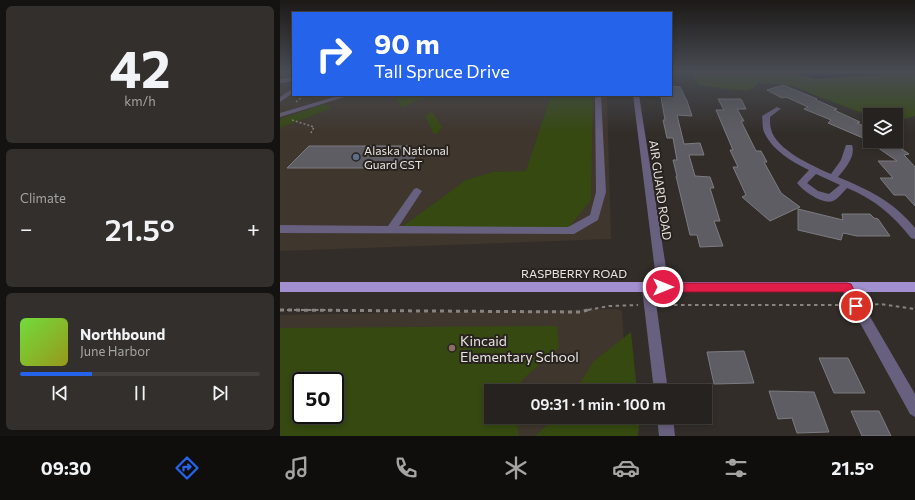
<!DOCTYPE html>
<html lang="en">
<head>
<meta charset="utf-8">
<style>
	:root { --surface:#26221f; --page:#322f2c; --text:#f1f3f6; --muted:#a4a4a4; --line:#423f3d; --accent:#2563eb }
	body { margin:0; font-family:Commissioner,sans-serif; background:var(--page); color:var(--text); height:100vh; display:flex; flex-direction:column; font-size:15px; white-space:nowrap }
	* { box-sizing:border-box; margin:0 }
	p { font-size:13px; color:var(--muted) }
	.icon { flex:none; width:22px; height:22px; fill:none; stroke:currentColor; stroke-width:2; stroke-linecap:round; stroke-linejoin:round }
	.map { position:relative; flex:1; overflow:hidden }
	.details { display:flex; flex-direction:column; gap:6px; padding:6px; background:#151311; width:280px }
	.details>* { flex:none }
	.guide { position:absolute; left:12px; top:12px; width:380px; height:84px; border-radius:0px; box-shadow:0 2px 6px #0003,0 0 0 1px var(--line); background:#2563eb; color:#fff; overflow:hidden }
	.buttons { position:absolute; left:583px; top:108px; display:grid; gap:8px }
	.buttons a { display:grid; place-items:center; width:40px; height:40px; border-radius:0px; background:var(--surface); box-shadow:0 2px 6px #0003,0 0 0 1px var(--line); font-size:20px }
	.speed { position:absolute; left:12px; top:372px; display:flex; gap:8px; font-size:20px; font-weight:700; text-align:center }
	.speed>* { display:grid; place-content:center; width:52px; height:52px; border-radius:50%; background:var(--surface); box-shadow:0 2px 6px #0003,0 0 0 1px var(--line); line-height:1 }
	.speed .limit { border:2px solid #111; border-radius:6px; background:#fff; color:#111 }
	.pin { position:absolute; display:grid; place-items:center; width:34px; height:34px; color:#fff; margin:-17px; border:2px solid #fff; border-radius:50%; box-shadow:0 1px 4px #0007 }
	.me { position:absolute; width:44px; margin:-22px; rotate:90deg; stroke-linejoin:round; filter:drop-shadow(0 0 3px #0008) }
	.turn { display:flex; align-items:center; gap:14px; height:84px; padding:0 16px; font-size:18px }
	.turn .icon { width:52px; height:52px; stroke-width:2.5 }
	.turn b { display:block; font-size:28px; line-height:34px }
	.big { font-size:30px; font-weight:600; line-height:1.1 }
	.details .card { flex:1; display:flex; flex-direction:column; justify-content:center; gap:6px; min-width:0; padding:0 14px; border-radius:6px; background:var(--page) }
	.details .dial { align-items:center; gap:0 }
	.dial b { font-size:52px; line-height:1 }
	.song { display:flex; align-items:center; gap:12px }
	.cover { width:48px; height:48px; border-radius:6px; background:linear-gradient(135deg,hsl(100 70% 55%),hsl(60 70% 35%)) }
	.played { height:4px; border-radius:2px; background:linear-gradient(90deg,var(--accent) 30%,var(--line) 30%) }
	.keys { display:flex; justify-content:space-around; direction:ltr }
	.heat { display:flex; justify-content:space-between; align-items:center; font-size:22px; direction:ltr }
	.trip { position:absolute; left:204px; top:384px; width:228px; height:40px; border-radius:0px; background:var(--surface); box-shadow:0 2px 6px #0003,0 0 0 1px var(--line); font-weight:600; line-height:40px; text-align:center }
	.dock { display:flex; height:64px; justify-content:space-around; align-items:center; background:#0f0e0c; color:var(--muted) }
	.dock .icon { width:28px; height:28px }
	.dock .current { color:var(--accent) }
	.dock b { font-size:18px; color:var(--text) }
	main { display:flex; flex:1; min-height:0 }
	.map>svg:first-child { display:block }
	.built { fill:#3f362d; fill-rule:evenodd }
	.green { fill:#354910; fill-rule:evenodd }
	.water { fill:#0a171d }
	.building { fill:#5e5d63; stroke:#7c7b82 }
	.lines { fill:none; stroke-linecap:round; stroke-linejoin:round }
	.path-far2 { stroke:#878380; stroke-width:1.5; stroke-dasharray:2 2; stroke-linecap:butt }
	.path-far1 { stroke:#878380; stroke-width:2; stroke-dasharray:3.5 3.5; stroke-linecap:butt }
	.path { stroke:#878380; stroke-width:3; stroke-dasharray:4 4; stroke-linecap:butt }
	.minor { fill:#68607f; fill-rule:evenodd }
	.major { fill:#a28fcf; fill-rule:evenodd }
	.route { fill:#e11d48; stroke:#92132f }
	.service-dot { fill:#5c6f8a; stroke:#28231f; stroke-width:1.5 }
	.education-dot { fill:#8d6e63; stroke:#28231f; stroke-width:1.5 }
	.labels { text-anchor:middle; dominant-baseline:central; stroke-width:4; stroke-linejoin:round; paint-order:stroke }
	.poi-label { font-size:12px; fill:#e6e3e0; stroke:#28231f; text-anchor:start }
	.street-label { font-size:12px; fill:#e6e3e0; stroke:#28231f }
	.near-poi-label { font-size:14px; fill:#e6e3e0; stroke:#28231f; text-anchor:start }
</style>
</head>
<body>
<main>
<section class="details">
<div class="card dial"><b>42</b><p>km/h</p></div>
<div class="card"><p>Climate</p>
<div class="heat"><a>−</a><b class="big">21.5°</b><a>+</a></div>
</div>
<div class="card">
<div class="song"><i class="cover"></i><div><b>Northbound</b><p>June Harbor</p></div></div>
<div class="played"></div>
<div class="keys"><svg class="icon" aria-label="previous" viewBox="0 0 24 24"><path d="M18 5L8 12l10 7zM5 5v14"/></svg><svg class="icon" aria-label="pause" viewBox="0 0 24 24"><path d="M8 5v14M16 5v14"/></svg><svg class="icon" aria-label="next" viewBox="0 0 24 24"><path d="M6 5l10 7-10 7zM19 5v14"/></svg></div>
</div>
</section>
<div class="map">
<svg width="635" height="436" viewBox="0 0 635 436">
	<rect width="100%" height="100%" fill="#322d29"/>
	<!-- built -->
	<path class="built" d="M 0,72 L 13,72 L 13,95 L 327,95 L 331,239 L 0,251 Z
		M 336,309 L 342,311 L 347,391 L 211,391 L 211,417 L 349,417 L 350,436 L 0,436 L 0,315 ZM 21,381 L 55,381 L 55,415 L 21,415 Z"/>
	<!-- green -->
	<path class="green" d="M 411,72 L 635,72 L 635,116 L 616,121 L 616,115 L 590,116 L 537,96 L 517,87 L 501,84 L 478,83 L 473,88 L 465,91 L 418,85 Z
		M 113,95 L 148,95 L 122,108 Z
		M 271,95 L 313,95 L 311,200 L 289,227 L 122,227 L 186,180 L 213,172 L 246,171 Z
		M 45,104 L 52,108 L 0,128 L 0,119 Z
		M 152,112 L 162,127 L 157,134 L 153,133 L 146,118 L 147,114 Z
		M 277,326 L 279,348 L 245,377 L 234,391 L 211,391 L 211,417 L 236,417 L 239,436 L 0,436 L 0,328 ZM 21,381 L 55,381 L 55,415 L 21,415 Z
		M 351,332 L 357,391 L 295,391 L 314,361 Z
		M 276,417 L 360,417 L 358,436 L 255,436 Z"/>
	<!-- water -->
	<path class="water" d="M 516,72 L 596,72 L 602,75 L 586,75 L 537,79 L 520,75 Z"/>
	<!-- building -->
	<path class="building" d="M 503,85 L 537,99 L 536,100 L 557,109 L 554,110 L 580,122 L 577,123 L 590,129 L 590,142 L 583,138 L 548,123 L 551,120 L 524,109 L 528,107 L 506,97 L 502,98 L 487,90 Z
		M 391,86 L 400,87 L 407,101 L 412,116 L 397,115 L 404,144 L 420,143 L 424,155 L 409,155 L 415,176 L 430,177 L 434,188 L 430,188 L 440,221 L 434,221 L 443,246 L 420,247 L 417,235 L 410,235 L 396,176 L 397,176 L 393,160 L 397,160 L 393,138 L 387,138 L 383,120 L 385,120 L 381,97 L 391,97 Z
		M 438,99 L 461,99 L 466,109 L 457,109 L 464,121 L 461,121 L 476,151 L 481,151 L 487,162 L 484,162 L 501,193 L 520,207 L 490,221 L 462,197 L 466,195 L 453,167 L 458,167 L 450,150 L 453,150 L 436,110 L 444,110 Z
		M 610,141 L 629,154 L 624,155 L 635,167 L 635,206 L 625,195 L 614,195 L 600,178 L 613,178 L 598,161 L 617,161 L 594,145 Z
		M 29,146 L 131,146 L 130,149 L 140,149 L 130,165 L 119,165 L 118,168 L 7,168 Z
		M 518,209 L 563,220 L 562,214 L 590,214 L 594,218 L 598,219 L 610,236 L 577,236 L 563,233 L 561,240 L 518,230 Z
		M 464,351 L 474,383 L 434,384 L 427,352 Z
		M 539,358 L 568,358 L 585,393 L 554,393 Z
		M 489,391 L 534,392 L 549,432 L 517,433 L 512,418 L 498,419 Z
		M 571,411 L 599,411 L 611,436 L 582,436 Z"/>
	<g class="lines">
		<!-- path-far2 -->
		<path class="path-far2" d="M 16,102 L 24,95
			M 12,120 L 34,127 L 31,133"/>
		<!-- path-far1 -->
		<path class="path-far1" d="M 380,305 L 564,305
			M 588,305 L 600,304 L 635,309
			M 0,310 L 65,310
			M 308,310 L 329,306 L 358,305"/>
		<!-- path -->
		<path class="path" d="M 0,310 L 300,312 L 312,309"/>
		<!-- minor -->
		<path class="minor" d="M 13,77 L 13,81 L 0,83 L 0,79 Z
			M 13,88 L 13,93 L 0,102 L 0,97 Z
			M 61,95 L 71,95 L 0,117 L 0,113 Z
			M 315,95 L 321,95 L 326,192 L 318,220 L 294,234 L 0,233 L 0,225 L 108,226 L 134,189 L 137,188 L 142,191 L 119,226 L 288,227 L 310,215 L 316,192 Z
			M 353,95 L 359,95 L 389,287 L 387,291 L 383,292 L 379,291 L 377,287 Z
			M 497,107 L 501,109 L 499,110 L 490,117 C 490,121 490,126 491,129 C 496,150 533,166 551,174 L 561,160 L 566,145 L 572,145 C 576,156 565,169 558,177 C 589,190 613,201 635,228 L 635,239 L 631,238 C 613,215 594,199 567,188 C 563,192 558,199 553,201 C 543,205 523,191 517,183 L 529,170 C 512,162 492,150 484,132 C 482,127 483,121 482,116 ZM 536,174 L 560,185 L 549,194 L 538,191 L 527,183 Z
			M 368,283 L 372,284 L 374,288 L 388,391 L 374,391 L 362,288 L 364,284 Z
			M 567,283 L 571,284 L 635,394 L 635,417 L 630,414 L 563,292 L 561,288 L 563,284 Z
			M 377,417 L 393,417 L 395,436 L 379,436 Z"/>
		<!-- major -->
		<path class="major" d="M 0,282 L 635,282 L 635,292 L 0,292 Z"/>
	</g>
	<!-- sky -->
	<linearGradient id="sky" x2="0" y2="1"><stop stop-color="#1c1917"/><stop offset="0.54" stop-color="#494c54"/><stop offset="1" stop-color="#494c54" stop-opacity="0"/></linearGradient>
	<rect width="635" height="133" fill="url(#sky)"/>
	<!-- route -->
	<path class="route" d="M 383,283 L 567,283 L 571,284 L 582,306 L 580,309 L 576,311 L 573,309 L 564,292 L 383,292 L 379,291 L 378,287 L 379,284 Z"/>
	<!-- markers -->
	<circle class="service-dot" cx="76" cy="157" r="4"/>
	<circle class="education-dot" cx="172" cy="348" r="4"/>
	<g class="labels">
		<!-- poi labels -->
		<g class="poi-label">
			<text x="84" y="150">Alaska National<tspan x="84" dy="14">Guard CST</tspan></text>
		</g>
		<!-- street labels -->
		<g class="street-label">
			<text transform="translate(381 190) rotate(82)">AIR GUARD ROAD</text>
			<text x="294" y="273">RASPBERRY ROAD</text>
		</g>
		<!-- near-poi labels -->
		<g class="near-poi-label">
			<text x="180" y="340">Kincaid<tspan x="180" dy="16">Elementary School</tspan></text>
		</g>
	</g>
</svg>
<div class="buttons">
<a><svg class="icon" aria-label="layers" viewBox="0 0 24 24"><path d="M12 4l9 5-9 5-9-5zM3 14l9 5 9-5"/></svg></a>
</div>
<div class="speed"><div class="limit">50</div></div>
<div class="pin" style="left:576px;top:306px;background:#d93025"><svg class="icon" aria-label="arrive" viewBox="0 0 24 24"><path d="M6 21V4h12l-3 4 3 4H6"/></svg></div>
<svg class="me" style="left:383px;top:287px" viewBox="-20 -20 40 40"><circle r="17" fill="#e11d48" stroke="#fff" stroke-width="3"/><path d="M0-11L8 9 0 5-8 9z" fill="#fff"/></svg>
<div class="trip">09:31 · 1 min · 100 m</div>
<div class="guide">
<div class="turn"><svg class="icon" aria-label="right" viewBox="0 0 24 24"><path d="M7 20v-9h11M14 6l5 5-5 5"/></svg><div><b>90 m</b>Tall Spruce Drive</div></div>
</div>
</div>
</main>
<nav class="dock">
<b>09:30</b>
<svg class="icon current" aria-label="directions" viewBox="0 0 24 24"><path d="M12 3l9 9-9 9-9-9zM9 14v-3h6M13 9l2 2-2 2"/></svg>
<svg class="icon" aria-label="music" viewBox="0 0 24 24"><path d="M9 18V5l10-2v13"/><circle cx="6" cy="18" r="3"/><circle cx="16" cy="16" r="3"/></svg>
<svg class="icon" aria-label="phone" viewBox="0 0 24 24"><path d="M5 4h4l2 5-3 2q2 4 5 5l2-3 5 2v4C11 20 4 13 5 4z"/></svg>
<svg class="icon" aria-label="climate" viewBox="0 0 24 24"><path d="M12 3v18M4 7l16 10M4 17L20 7"/></svg>
<svg class="icon" aria-label="car" viewBox="0 0 24 24"><path d="M5 17H2v-5l4-1 3-4h7l3 4 3 1v5h-3M9 17h6M6 11h13"/><circle cx="7" cy="17" r="2"/><circle cx="17" cy="17" r="2"/></svg>
<svg class="icon" aria-label="filters" viewBox="0 0 24 24"><path d="M4 7h16M4 17h16"/><circle cx="9" cy="7" r="2"/><circle cx="15" cy="17" r="2"/></svg>
<b>21.5°</b>
</nav>
</body>
</html>
